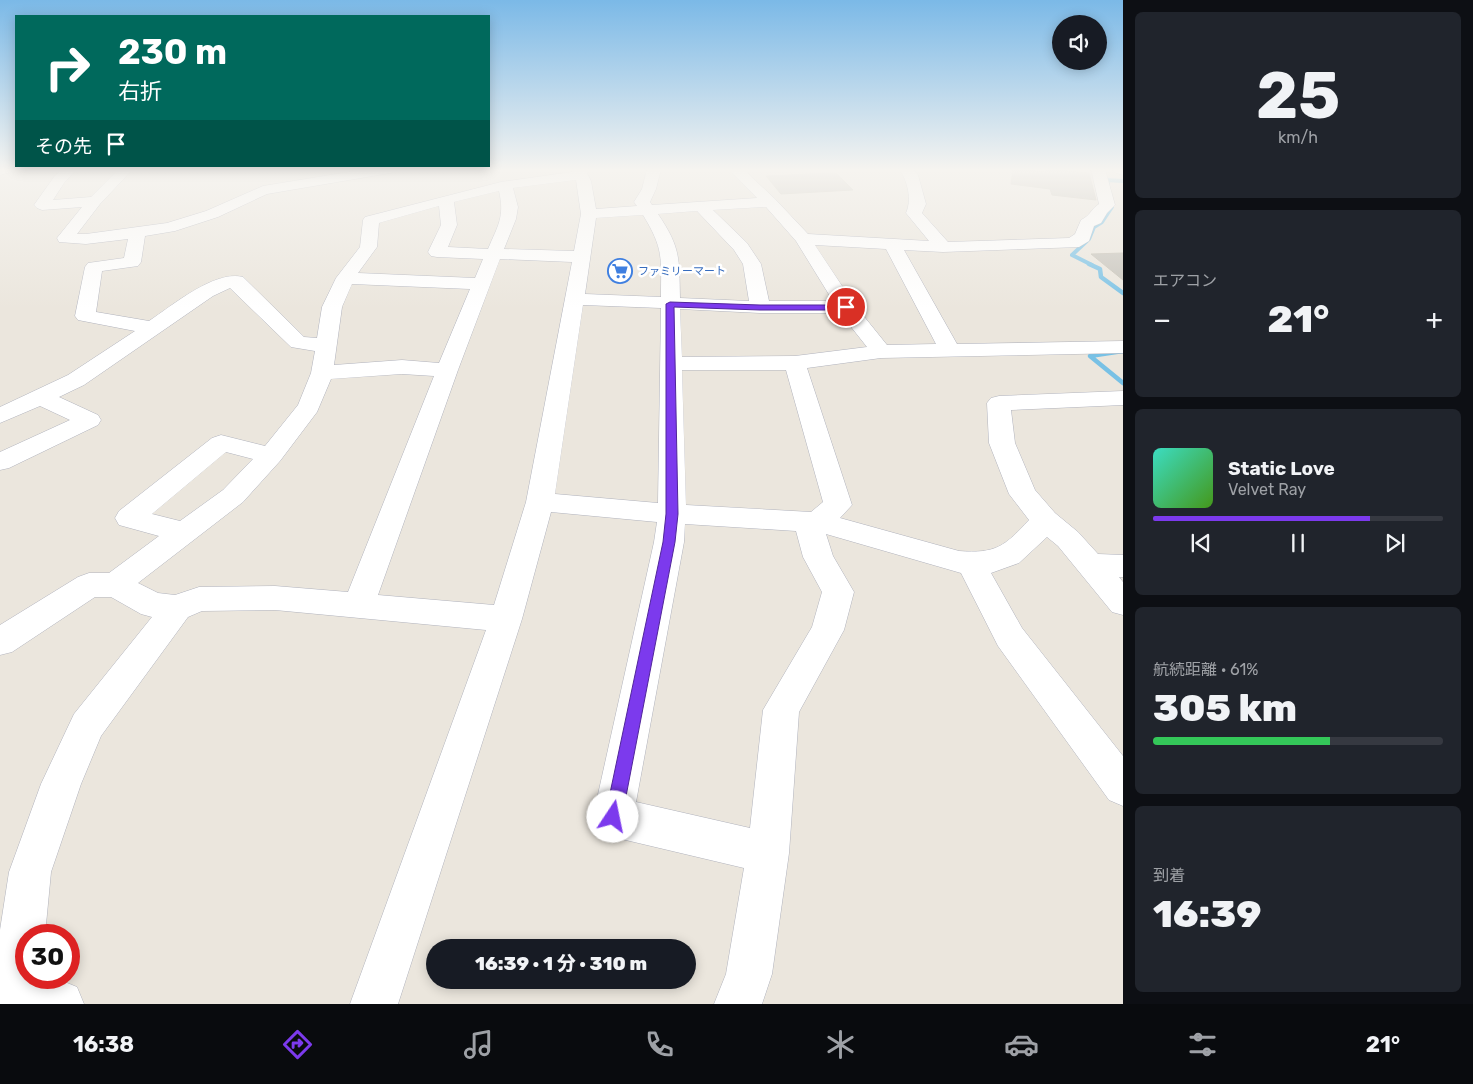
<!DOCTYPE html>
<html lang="ja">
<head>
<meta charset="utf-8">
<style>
	:root { --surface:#171b24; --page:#20242c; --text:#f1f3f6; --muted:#9ea1a6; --line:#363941; --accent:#7c3aed }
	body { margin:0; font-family:Rubik,"Noto Sans JP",sans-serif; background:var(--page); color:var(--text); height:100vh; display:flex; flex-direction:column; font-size:19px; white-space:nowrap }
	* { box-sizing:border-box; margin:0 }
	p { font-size:16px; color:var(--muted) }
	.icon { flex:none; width:28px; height:28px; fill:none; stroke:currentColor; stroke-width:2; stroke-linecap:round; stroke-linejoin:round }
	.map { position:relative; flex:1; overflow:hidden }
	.side { display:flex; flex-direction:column; gap:12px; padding:12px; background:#0d0f14; width:350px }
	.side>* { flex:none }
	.hud { position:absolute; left:15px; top:15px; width:475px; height:152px; border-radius:0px; box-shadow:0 2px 12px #0003; background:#00695c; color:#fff; overflow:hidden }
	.fabs { position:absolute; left:1052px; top:15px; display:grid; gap:10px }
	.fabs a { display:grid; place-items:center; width:55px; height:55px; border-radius:50%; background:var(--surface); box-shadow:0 2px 12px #0003; font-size:25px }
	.speed { position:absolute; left:15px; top:924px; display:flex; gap:10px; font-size:25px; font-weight:700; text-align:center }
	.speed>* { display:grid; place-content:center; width:65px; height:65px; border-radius:50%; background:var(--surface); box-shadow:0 2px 12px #0003; line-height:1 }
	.speed .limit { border:8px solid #d22; background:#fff; color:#111 }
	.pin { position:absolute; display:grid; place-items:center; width:42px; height:42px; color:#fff; margin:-21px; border:2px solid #fff; border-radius:50%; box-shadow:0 1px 5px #0007 }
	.me { position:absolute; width:55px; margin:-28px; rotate:11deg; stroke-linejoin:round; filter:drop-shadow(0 0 4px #0008) }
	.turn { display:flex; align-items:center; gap:18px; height:105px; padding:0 20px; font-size:22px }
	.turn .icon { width:65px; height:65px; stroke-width:2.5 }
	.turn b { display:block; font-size:35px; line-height:42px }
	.then { display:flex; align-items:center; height:48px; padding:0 20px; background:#0003; gap:10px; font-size:19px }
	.big { font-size:38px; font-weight:800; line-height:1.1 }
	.side .widget { flex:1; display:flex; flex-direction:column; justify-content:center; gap:8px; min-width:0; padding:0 18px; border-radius:8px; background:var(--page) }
	.side .dial { align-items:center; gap:0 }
	.dial b { font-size:65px; line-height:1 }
	.song { display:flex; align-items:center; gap:15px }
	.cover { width:60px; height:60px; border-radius:8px; background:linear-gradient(135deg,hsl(170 70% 55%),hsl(100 70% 35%)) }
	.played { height:5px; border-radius:2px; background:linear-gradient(90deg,var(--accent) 75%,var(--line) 75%) }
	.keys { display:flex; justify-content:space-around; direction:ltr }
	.heat { display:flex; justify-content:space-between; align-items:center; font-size:28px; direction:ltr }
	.charge { height:8px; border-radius:4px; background:linear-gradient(90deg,#34c759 61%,var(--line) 0) }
	.trip { position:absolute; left:426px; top:939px; width:270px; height:50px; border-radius:25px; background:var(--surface); box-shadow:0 2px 12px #0003; font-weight:800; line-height:50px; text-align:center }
	.tabs { display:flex; height:80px; justify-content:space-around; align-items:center; background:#090b0e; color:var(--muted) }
	.tabs .icon { width:35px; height:35px }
	.tabs .on { color:var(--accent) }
	.tabs b { font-size:22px; color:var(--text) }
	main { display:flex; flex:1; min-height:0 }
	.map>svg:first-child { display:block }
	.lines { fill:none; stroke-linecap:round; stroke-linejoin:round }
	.stream-far1 { stroke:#78c1e5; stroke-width:4 }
	.stream { stroke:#78c1e5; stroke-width:4.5 }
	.building { fill:#c7c4bc; stroke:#c6c2b7 }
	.minor-casing { stroke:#b1b3bd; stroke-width:1 }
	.minor { fill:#fff; fill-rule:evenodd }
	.route { fill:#7c3aed; stroke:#51269a }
	.labels { text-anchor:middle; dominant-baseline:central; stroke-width:5; stroke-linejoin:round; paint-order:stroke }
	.far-shop-label { font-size:11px; fill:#366cbe; stroke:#fff; text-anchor:start }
</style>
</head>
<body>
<main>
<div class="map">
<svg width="1123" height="1004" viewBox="0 0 1123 1004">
	<rect width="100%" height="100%" fill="#ebe6dd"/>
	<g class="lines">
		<!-- stream-far1 -->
		<path class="stream-far1" d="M 1108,184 L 1106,180 L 1123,181
			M 1092,265 L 1072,255 L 1089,239 L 1094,227 L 1102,222 L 1112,207 L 1112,203"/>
		<!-- stream -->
		<path class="stream" d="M 1089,264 L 1100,269 L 1101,277 L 1123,293
			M 1123,351 L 1090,356 L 1123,383"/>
	</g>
	<!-- building -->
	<path class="building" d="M 1013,169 L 1046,172 L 1045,169 L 1048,169 L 1089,173 L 1096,200 L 1052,195 L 1050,189 L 1011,184 Z
		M 836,173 L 853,190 L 781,194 L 766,176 Z
		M 1123,253 L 1123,280 L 1091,254 Z"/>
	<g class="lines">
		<defs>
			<path id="minor" d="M 0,169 L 13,169 L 11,172 L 0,175 Z
				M 62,169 L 77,169 L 64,183 L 53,200 L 91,197 L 119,169 L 133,169 L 100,204 L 77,234 L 86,234 L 167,223 L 206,211 L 263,186 L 367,169 L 397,169 L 395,172 L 390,173 L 267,194 L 218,217 L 175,231 L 145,236 L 141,262 L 138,266 L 102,271 L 96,312 L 149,321 C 172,306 214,270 243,277 L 304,337 L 317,338 L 322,307 L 336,278 L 360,247 L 363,220 L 365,217 L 501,182 L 572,172 L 571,169 L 585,169 L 591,181 L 596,209 L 637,206 L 634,202 L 642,189 L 647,169 L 661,169 L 656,189 L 650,202 L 652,205 L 757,198 L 728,169 L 743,169 L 775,199 L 808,234 L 929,241 L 906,213 C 912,200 908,181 899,169 L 913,169 L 918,175 L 926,204 L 922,213 L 948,242 L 1069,238 L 1075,234 L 1081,220 C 1090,216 1091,209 1099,204 L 1091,169 L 1105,169 L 1115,205 L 1107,213 L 1101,223 L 1094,226 L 1089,241 L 1079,247 L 943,252 L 904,250 L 957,344 L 1123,341 L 1123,353 L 881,358 L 807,368 L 852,505 L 840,518 L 959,551 C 996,554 1005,546 1029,520 L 1009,494 L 989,443 L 987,403 L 991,398 L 999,396 L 1123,391 L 1123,405 L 1011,410 L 1015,443 L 1035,490 L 1055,513 L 1078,532 L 1098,554 L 1123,555 L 1123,577 L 1119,577 L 1123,582 L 1123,615 L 1112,612 L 1058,546 L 1047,537 L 1019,563 L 991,573 L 1022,628 L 1123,756 L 1123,806 L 1109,800 L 998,646 L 961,573 L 826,534 L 833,556 L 854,592 L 844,630 L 799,712 L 789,853 L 772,974 L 762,1004 L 714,1004 L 726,974 L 744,868 L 613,837 L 599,831 L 593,817 L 654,542 L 657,522 L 551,512 L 522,619 L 398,1004 L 350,1004 L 486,630 L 275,610 L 202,611 L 188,617 L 101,736 L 81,784 L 51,872 L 45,935 L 26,935 L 26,978 L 60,980 L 77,987 L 84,1004 L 0,1004 L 0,930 L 9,872 L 41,784 L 74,714 L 152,617 L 141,614 L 111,597 L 95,597 L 12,652 L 0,655 L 0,625 L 78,577 L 89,573 L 109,573 L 159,536 L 119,525 L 115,518 L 119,511 L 212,438 L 221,435 L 265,446 L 298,405 L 311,373 L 315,351 L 291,347 L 230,288 L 213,296 L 84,385 L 59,397 L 98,415 L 101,420 L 98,425 L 9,468 L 0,470 L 0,452 L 70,420 L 40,406 L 0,423 L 0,407 L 68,375 L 135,331 L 78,320 L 75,316 L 85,267 L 88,263 L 124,258 L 128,239 L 86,244 L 59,242 L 57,238 L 82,207 L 42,210 L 37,208 L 34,205 L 54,177 ZM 576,180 L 581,214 L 574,251 L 504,249 L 516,219 L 518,207 L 513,188 ZM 499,191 C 505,217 498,225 488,249 L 448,247 L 457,225 L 454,202 ZM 439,206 L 441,225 L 428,252 L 431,256 L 437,257 L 483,259 L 475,278 L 358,273 L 377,247 L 379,223 ZM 766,207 L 796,241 L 833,301 L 769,301 L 761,264 L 747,243 L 713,210 ZM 697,211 L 734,250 L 743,264 L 749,301 L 680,298 C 679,258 681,248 658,214 ZM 643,215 C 664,249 661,258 661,297 L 585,294 L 596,218 ZM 815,245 L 886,249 L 936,344 L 887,345 L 854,304 ZM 500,259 L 572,262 L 526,502 L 494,605 L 378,595 L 458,370 ZM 352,284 L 470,289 L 439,363 L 402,360 L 334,365 L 342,307 ZM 583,305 L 661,308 L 658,503 L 555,494 ZM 680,309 L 760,313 L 840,313 L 867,347 L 795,356 L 682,357 ZM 682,370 L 786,370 L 823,502 L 811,512 L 686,505 ZM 402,374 L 434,376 L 348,592 L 275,586 L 199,587 L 175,595 L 158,593 L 138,583 L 243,502 L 280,461 L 317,412 L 331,379 ZM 226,452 L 253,459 L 223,490 L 180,521 L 152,514 ZM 685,524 L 796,531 L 803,557 L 822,592 L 812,627 L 763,710 L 750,828 L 636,802 L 684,542 Z
				M 1112,169 L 1123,169 L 1123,175 L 1114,172 Z"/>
		</defs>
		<!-- minor casing -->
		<use href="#minor" class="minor-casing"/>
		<!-- minor -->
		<use href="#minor" class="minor"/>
	</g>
	<!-- sky -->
	<linearGradient id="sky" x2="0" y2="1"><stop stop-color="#7bb9e7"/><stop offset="0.55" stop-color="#f6f4f0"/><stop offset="1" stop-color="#f6f4f0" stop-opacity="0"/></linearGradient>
	<rect width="1123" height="309" fill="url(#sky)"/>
	<!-- route -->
	<path class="route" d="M 670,302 L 760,305 L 846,305 L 850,307 L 846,310 L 760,310 L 674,307 L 678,514 L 675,542 L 622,817 L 619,823 L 613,825 L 607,823 L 605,817 L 663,542 L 666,514 L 666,304 Z"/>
	<!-- icons -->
	<defs>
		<symbol id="supermarket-ring" viewBox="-11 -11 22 22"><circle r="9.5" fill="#fff" stroke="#3f7fe0" stroke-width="1.5"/><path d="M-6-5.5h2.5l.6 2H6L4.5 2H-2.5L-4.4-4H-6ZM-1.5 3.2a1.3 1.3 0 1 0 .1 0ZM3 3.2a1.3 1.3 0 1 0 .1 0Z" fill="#3f7fe0"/></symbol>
	</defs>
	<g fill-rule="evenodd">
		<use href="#supermarket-ring" x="606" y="257" width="28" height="28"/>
	</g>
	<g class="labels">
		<!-- far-shop labels -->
		<g class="far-shop-label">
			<text x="638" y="271">ファミリーマート</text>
		</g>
	</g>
</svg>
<div class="fabs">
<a><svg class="icon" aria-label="sound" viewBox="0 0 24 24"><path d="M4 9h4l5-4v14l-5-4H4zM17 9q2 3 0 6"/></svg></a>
</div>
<div class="speed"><div class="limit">30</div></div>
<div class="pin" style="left:846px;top:307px;background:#d93025"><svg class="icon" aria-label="arrive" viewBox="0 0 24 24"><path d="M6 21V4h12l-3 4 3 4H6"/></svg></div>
<svg class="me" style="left:613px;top:817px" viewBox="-20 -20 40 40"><circle r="19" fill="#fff"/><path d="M0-13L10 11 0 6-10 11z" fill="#7c3aed"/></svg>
<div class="trip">16:39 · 1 分 · 310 m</div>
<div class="hud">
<div class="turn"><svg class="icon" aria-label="right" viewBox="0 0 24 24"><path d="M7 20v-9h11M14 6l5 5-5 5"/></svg><div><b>230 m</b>右折</div></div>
<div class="then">その先<svg class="icon" aria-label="arrive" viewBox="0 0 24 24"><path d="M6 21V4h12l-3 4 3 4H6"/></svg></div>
</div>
</div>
<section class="side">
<div class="widget dial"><b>25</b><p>km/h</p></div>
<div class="widget"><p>エアコン</p>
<div class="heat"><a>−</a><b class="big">21°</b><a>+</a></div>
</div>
<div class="widget">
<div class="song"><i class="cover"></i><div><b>Static Love</b><p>Velvet Ray</p></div></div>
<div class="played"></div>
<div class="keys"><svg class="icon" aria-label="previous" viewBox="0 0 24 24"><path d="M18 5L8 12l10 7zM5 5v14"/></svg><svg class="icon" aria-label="pause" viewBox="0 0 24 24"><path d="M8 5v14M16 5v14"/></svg><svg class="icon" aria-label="next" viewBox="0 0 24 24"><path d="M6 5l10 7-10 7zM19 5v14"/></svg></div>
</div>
<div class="widget"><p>航続距離 · 61%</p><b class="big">305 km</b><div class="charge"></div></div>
<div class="widget"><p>到着</p><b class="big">16:39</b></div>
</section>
</main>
<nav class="tabs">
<b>16:38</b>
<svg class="icon on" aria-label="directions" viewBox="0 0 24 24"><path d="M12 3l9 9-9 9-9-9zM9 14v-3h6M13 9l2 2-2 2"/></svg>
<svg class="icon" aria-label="music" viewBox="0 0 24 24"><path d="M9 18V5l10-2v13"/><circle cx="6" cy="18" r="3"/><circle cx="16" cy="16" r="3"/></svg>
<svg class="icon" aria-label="phone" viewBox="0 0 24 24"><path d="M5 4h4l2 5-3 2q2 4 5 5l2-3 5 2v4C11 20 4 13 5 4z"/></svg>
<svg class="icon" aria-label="climate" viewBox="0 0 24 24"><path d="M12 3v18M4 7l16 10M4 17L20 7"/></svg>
<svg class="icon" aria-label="car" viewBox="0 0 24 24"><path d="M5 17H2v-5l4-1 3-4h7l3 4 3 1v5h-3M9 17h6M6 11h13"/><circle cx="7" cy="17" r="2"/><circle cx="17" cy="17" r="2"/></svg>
<svg class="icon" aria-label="filters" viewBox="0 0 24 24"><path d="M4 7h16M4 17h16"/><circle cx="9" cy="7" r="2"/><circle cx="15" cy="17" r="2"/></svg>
<b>21°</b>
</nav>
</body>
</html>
